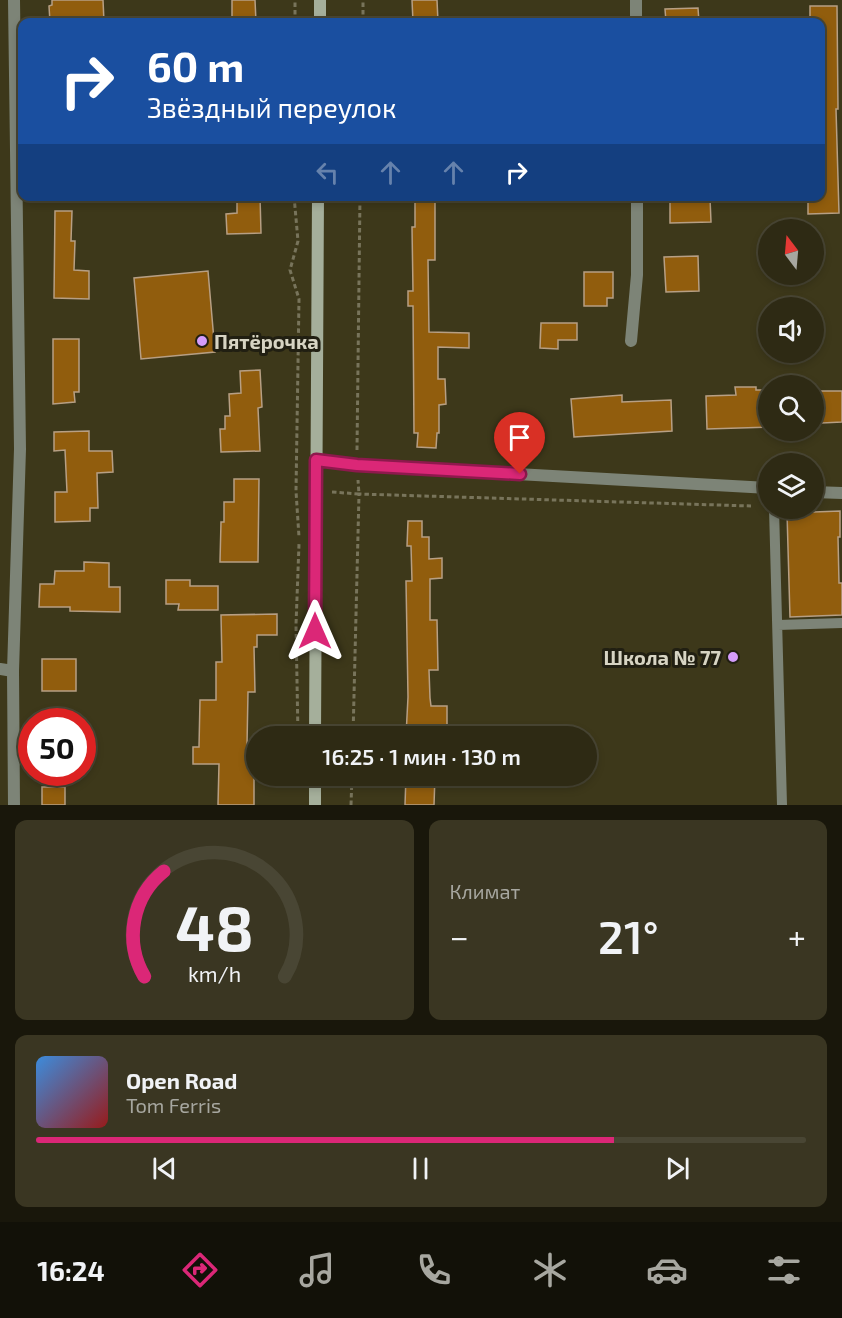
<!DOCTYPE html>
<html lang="ru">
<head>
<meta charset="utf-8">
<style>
	:root { --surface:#2e2a14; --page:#3a3622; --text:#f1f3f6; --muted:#a7a7a0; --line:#494634; --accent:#db2777 }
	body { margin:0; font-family:"Exo 2",sans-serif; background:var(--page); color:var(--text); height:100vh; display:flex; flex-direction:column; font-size:22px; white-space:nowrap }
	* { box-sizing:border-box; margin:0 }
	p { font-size:20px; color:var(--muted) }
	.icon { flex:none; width:33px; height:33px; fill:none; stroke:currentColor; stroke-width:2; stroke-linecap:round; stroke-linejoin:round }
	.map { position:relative; height:805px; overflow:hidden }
	.side { display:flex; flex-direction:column; gap:15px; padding:15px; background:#19170b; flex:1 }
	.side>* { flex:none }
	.hud { position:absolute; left:18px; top:18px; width:807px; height:183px; border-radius:12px; box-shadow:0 3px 9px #0003,0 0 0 2px var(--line); background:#1a4fa0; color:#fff; overflow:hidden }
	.needle { width:39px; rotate:344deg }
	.tools { position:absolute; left:758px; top:219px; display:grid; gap:12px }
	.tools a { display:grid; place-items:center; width:66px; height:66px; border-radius:50%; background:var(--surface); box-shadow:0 3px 9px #0003,0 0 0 2px var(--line); font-size:30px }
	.speed { position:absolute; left:18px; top:708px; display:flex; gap:12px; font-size:30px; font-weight:700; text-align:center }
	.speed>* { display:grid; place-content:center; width:78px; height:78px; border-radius:50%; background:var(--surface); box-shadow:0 3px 9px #0003,0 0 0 2px var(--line); line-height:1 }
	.speed .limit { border:9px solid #d22; background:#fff; color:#111 }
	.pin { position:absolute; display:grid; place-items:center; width:51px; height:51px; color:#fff; margin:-62px -26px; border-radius:50% 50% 50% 0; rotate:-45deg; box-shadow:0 0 6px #0007 }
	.pin .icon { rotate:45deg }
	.me { position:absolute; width:66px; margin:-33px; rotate:0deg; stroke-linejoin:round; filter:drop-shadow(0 0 4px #0008) }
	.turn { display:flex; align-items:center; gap:21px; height:126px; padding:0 30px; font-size:27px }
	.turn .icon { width:78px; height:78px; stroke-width:2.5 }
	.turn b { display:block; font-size:42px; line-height:51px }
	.lanes { display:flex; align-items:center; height:57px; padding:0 30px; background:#0003; justify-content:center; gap:30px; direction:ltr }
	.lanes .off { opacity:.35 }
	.big { font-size:45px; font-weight:600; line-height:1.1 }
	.side .widget { flex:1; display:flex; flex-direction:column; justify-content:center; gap:9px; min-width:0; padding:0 21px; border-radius:12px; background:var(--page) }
	.side .dial { align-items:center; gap:0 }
	.dial svg { height:156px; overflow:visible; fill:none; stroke:var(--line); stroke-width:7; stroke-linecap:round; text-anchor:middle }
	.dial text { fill:var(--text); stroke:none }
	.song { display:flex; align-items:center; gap:18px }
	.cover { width:72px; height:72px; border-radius:9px; background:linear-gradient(135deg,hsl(210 70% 55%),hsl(0 70% 35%)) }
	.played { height:6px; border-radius:3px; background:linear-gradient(90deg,var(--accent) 75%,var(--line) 75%) }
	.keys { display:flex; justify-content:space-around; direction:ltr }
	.heat { display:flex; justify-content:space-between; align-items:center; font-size:33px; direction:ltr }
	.side .tiles { flex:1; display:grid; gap:15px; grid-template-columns:1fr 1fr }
	.widget:last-child { grid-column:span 2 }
	.trip { position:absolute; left:246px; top:726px; width:351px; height:60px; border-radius:30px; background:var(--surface); box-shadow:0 3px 9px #0003,0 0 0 2px var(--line); font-weight:600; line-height:60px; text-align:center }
	.tab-bar { display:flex; height:96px; justify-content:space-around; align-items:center; background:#121108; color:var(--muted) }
	.tab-bar .icon { width:42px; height:42px }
	.tab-bar .on { color:var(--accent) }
	.tab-bar b { font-size:27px; color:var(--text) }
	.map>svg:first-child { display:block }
	.building { fill:#915d0d; stroke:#b79f84; stroke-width:1.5 }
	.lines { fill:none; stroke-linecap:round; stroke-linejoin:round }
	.path { stroke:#78745b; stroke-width:3; stroke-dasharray:4.5 3; stroke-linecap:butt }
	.service { stroke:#7d8477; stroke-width:10 }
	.minor { stroke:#7d8477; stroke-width:12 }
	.secondary { stroke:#a5af9b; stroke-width:12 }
	.route-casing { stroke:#8e194d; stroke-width:15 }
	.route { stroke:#db2777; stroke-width:10 }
	.poi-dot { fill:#d49cfb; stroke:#211f12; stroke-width:2 }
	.labels { text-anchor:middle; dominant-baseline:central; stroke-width:6; stroke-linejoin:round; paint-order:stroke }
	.poi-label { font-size:20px; font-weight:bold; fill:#d7d4c3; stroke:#211f12; text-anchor:start }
</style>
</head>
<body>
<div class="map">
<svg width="842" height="805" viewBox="0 0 842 805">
	<rect width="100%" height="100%" fill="#3d381a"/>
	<!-- building -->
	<path class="building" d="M 52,0 L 103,0 L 104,22 L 50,22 L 49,6 L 52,5 Z
		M 232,0 L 255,0 L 256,22 L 232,22 Z
		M 412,0 L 437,0 L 438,22 L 413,22 Z
		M 810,6 L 837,6 L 838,109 L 836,109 L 839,213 L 808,214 L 808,196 L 820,196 L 820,22 L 810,22 Z
		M 698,8 L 699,22 L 666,22 L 665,9 Z
		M 237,196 L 260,196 L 261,233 L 227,234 L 226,214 L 237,213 Z
		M 415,196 L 435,196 L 435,260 L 428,260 L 429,332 L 469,333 L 469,348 L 438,347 L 438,379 L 445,379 L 446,404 L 439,405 L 439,433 L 437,433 L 436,448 L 417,447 L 418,433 L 414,433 L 413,306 L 408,306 L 408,291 L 413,291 L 412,227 L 415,227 Z
		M 670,196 L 710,198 L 711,222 L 670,223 Z
		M 55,211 L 72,211 L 71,241 L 75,241 L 74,270 L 89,271 L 89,299 L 54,298 Z
		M 698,256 L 699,291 L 666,292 L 664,257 Z
		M 208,271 L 215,352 L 141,359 L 134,278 Z
		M 584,272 L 613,272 L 613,298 L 607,298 L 607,306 L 584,306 Z
		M 541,323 L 577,323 L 577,340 L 558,340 L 558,349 L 540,348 Z
		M 53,339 L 79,339 L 79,392 L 74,392 L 75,402 L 53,404 Z
		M 260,370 L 262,407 L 258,408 L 260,451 L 221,452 L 220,429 L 225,429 L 225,416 L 230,416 L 229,394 L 241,393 L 240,371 Z
		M 735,387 L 756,387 L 756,390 L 768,390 L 768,427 L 707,429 L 706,396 L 736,395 Z
		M 821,391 L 842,391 L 842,422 L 822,423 Z
		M 622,395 L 622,402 L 671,400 L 672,431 L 574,437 L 571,399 Z
		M 89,431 L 89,451 L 112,451 L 113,472 L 97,473 L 98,508 L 90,508 L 90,521 L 55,522 L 55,492 L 67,492 L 65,450 L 54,451 L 54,432 Z
		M 234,479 L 259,479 L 258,562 L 220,562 L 221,522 L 224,522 L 224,502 L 234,502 Z
		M 840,511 L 840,537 L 838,537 L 839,583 L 842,583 L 842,615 L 790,617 L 787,513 Z
		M 408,521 L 422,521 L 422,537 L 429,537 L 429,559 L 442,558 L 442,578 L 430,579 L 430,620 L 437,620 L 438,670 L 429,670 L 430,698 L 431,706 L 447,706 L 447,730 L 425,729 L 425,736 L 406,736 L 408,697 L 406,581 L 412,581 L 411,546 L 407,546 Z
		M 84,562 L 109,563 L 109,587 L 120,587 L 120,612 L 70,611 L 70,607 L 39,607 L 40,584 L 54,584 L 55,571 L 84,571 Z
		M 166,580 L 190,580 L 190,586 L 218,586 L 218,610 L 178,610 L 179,604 L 166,604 Z
		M 277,614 L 277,635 L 257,635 L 257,647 L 254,647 L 255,692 L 248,692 L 247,745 L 256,745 L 256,765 L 254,764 L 254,805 L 218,805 L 219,764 L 193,764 L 193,747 L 199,747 L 200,700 L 216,700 L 216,662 L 222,662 L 221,615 Z
		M 42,659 L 76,659 L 76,691 L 42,691 Z
		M 406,776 L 435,776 L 434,805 L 405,805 Z
		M 42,787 L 65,787 L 65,805 L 42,805 Z"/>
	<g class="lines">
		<!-- path -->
		<path class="path" d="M 295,22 L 295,0
			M 363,22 L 363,0
			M 294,196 L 298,241 L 290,270 L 299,299 L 296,491 L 299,537
			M 357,450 L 360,196
			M 332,492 L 359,494 L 358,480
			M 298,736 L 296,625 L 299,544
			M 353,736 L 359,494 L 751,506
			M 351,805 L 352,776"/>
		<!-- service -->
		<path class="service" d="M 774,508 L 782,805
			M 778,625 L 842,623"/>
		<!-- minor -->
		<path class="minor" d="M 14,0 L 20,449 L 13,671 L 14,805
			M 636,0 L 636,22
			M 631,341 L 637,275 L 637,196
			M 316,460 L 357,465 L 768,488
			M 813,492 L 842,493
			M 0,669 L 13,671"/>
		<!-- secondary -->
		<path class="secondary" d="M 320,22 L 320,0
			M 315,736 L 318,196
			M 315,805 L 315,776"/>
	</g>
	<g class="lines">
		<defs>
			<path id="route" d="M 315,631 L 316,460 L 357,465 L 520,474"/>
		</defs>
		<!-- route casing -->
		<use href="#route" class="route-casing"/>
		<!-- route -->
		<use href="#route" class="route"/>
	</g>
	<!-- markers -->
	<g class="poi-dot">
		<circle cx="202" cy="341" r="6"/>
		<circle cx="733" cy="657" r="6"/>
	</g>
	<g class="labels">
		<!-- poi labels -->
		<g class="poi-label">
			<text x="214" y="341">Пятёрочка</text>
			<text x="721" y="657" text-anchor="end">Школа № 77</text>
		</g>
	</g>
</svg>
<div class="tools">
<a><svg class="needle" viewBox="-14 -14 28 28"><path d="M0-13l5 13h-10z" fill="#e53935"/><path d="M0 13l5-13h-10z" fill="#a7a7a0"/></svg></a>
<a><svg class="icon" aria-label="sound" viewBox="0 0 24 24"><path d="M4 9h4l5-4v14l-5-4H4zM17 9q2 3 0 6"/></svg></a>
<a><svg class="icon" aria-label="search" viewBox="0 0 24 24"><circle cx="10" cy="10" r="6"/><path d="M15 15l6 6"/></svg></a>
<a><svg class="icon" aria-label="layers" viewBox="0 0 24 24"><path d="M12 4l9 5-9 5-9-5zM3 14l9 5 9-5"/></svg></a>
</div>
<div class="speed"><div class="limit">50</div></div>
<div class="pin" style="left:520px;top:474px;background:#d93025"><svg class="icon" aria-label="arrive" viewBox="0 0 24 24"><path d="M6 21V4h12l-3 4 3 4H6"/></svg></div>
<svg class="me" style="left:315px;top:631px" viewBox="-20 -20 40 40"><path d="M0-17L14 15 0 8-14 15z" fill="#db2777" stroke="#fff" stroke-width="4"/></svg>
<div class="trip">16:25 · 1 мин · 130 m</div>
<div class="hud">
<div class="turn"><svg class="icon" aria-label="right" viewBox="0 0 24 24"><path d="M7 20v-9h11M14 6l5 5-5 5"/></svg><div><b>60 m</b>Звёздный переулок</div></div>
<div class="lanes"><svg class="icon off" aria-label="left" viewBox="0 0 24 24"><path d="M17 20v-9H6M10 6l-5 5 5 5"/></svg><svg class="icon off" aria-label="ahead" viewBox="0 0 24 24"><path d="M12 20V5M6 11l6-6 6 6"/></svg><svg class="icon off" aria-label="ahead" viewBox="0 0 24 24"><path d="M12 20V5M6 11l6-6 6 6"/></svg><svg class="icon" aria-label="right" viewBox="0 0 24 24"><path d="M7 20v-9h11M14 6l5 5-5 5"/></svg></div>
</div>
</div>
<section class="side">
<div class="tiles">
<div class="widget dial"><svg viewBox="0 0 100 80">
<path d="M14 69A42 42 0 1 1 86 69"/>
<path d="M14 69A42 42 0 0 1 24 15" stroke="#db2777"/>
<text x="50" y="56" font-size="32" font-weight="700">48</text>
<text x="50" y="72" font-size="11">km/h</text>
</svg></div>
<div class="widget"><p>Климат</p>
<div class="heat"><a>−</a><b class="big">21°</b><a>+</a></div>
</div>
<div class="widget">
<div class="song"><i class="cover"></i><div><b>Open Road</b><p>Tom Ferris</p></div></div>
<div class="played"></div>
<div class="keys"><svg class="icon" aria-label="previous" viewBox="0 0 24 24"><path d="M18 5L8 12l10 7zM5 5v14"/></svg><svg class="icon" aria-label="pause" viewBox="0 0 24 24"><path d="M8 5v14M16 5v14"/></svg><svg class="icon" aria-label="next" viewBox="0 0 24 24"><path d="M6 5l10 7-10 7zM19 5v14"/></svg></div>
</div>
</div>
</section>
<nav class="tab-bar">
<b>16:24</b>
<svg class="icon on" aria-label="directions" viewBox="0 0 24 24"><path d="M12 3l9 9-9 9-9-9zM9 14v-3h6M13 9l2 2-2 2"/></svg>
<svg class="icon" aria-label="music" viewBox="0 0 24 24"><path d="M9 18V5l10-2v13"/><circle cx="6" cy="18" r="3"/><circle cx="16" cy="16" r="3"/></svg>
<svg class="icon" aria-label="phone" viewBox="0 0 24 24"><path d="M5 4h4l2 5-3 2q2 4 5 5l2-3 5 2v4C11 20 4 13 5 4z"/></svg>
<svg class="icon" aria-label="climate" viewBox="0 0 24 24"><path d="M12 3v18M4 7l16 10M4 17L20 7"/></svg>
<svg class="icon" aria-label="car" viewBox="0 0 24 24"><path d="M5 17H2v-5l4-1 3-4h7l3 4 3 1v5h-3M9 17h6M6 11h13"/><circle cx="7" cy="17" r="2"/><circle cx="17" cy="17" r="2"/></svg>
<svg class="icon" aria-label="filters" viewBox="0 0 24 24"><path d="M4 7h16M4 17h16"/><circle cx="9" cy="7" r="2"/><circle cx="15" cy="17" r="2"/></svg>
</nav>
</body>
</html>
